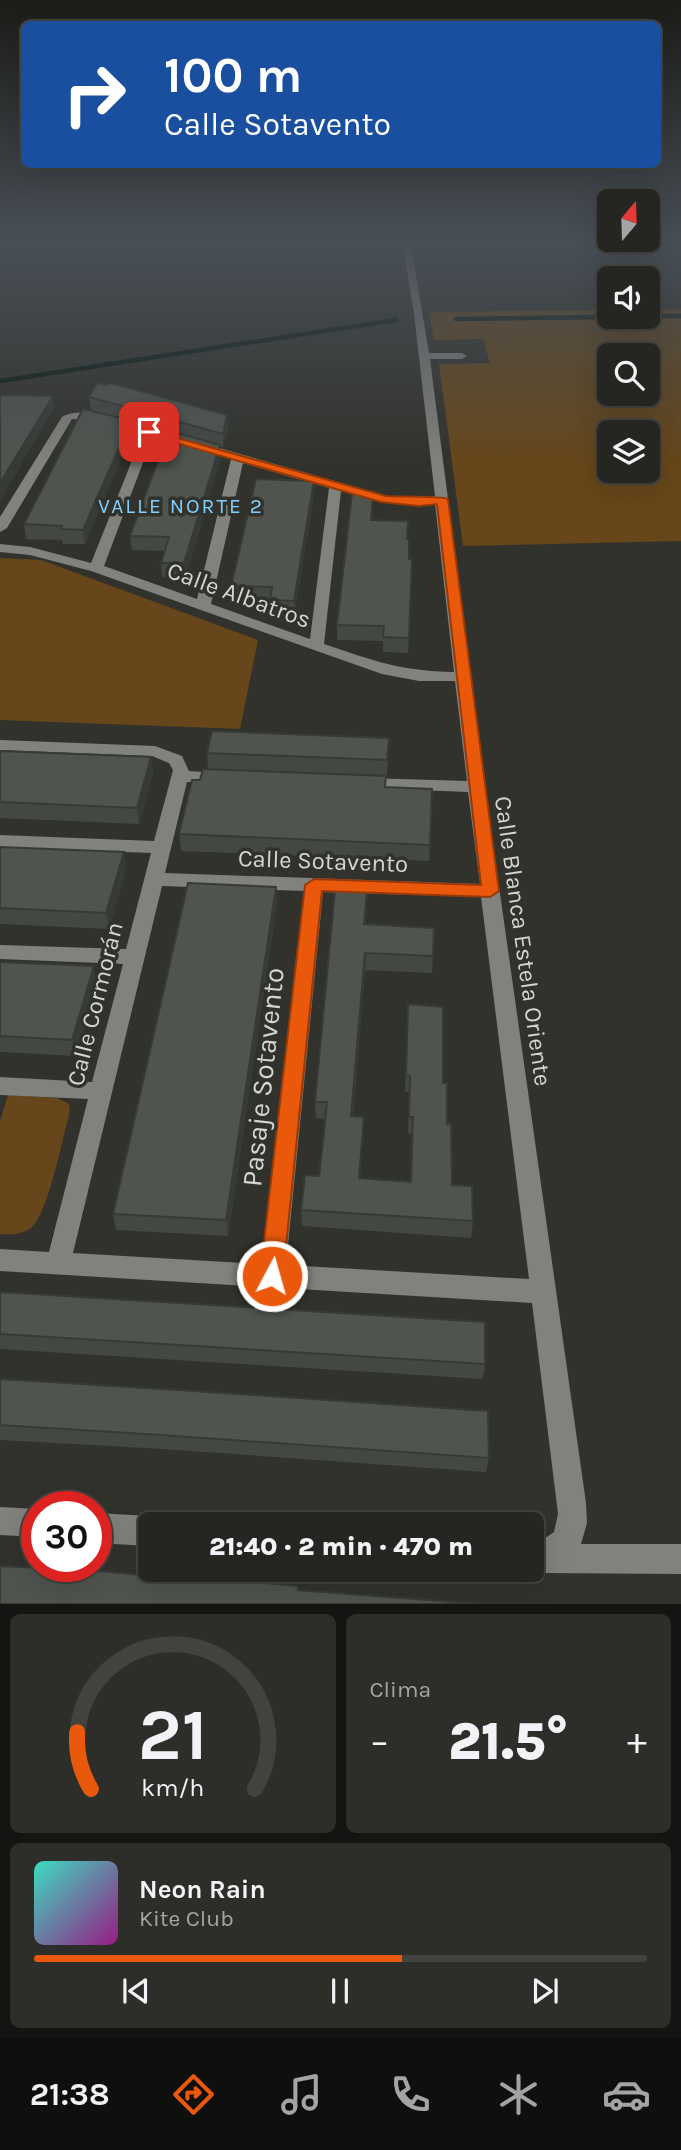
<!DOCTYPE html>
<html lang="es">
<head>
<meta charset="utf-8">
<style>
	:root { --surface:#252621; --page:#2d2e2a; --text:#f1f3f6; --muted:#a3a5a5; --line:#42433f; --accent:#ea580c }
	body { margin:0; font-family:Karla,sans-serif; background:var(--page); color:var(--text); height:100vh; display:flex; flex-direction:column; font-size:26px; white-space:nowrap }
	* { box-sizing:border-box; margin:0 }
	p { font-size:23px; color:var(--muted) }
	.icon { flex:none; width:38px; height:38px; fill:none; stroke:currentColor; stroke-width:2; stroke-linecap:round; stroke-linejoin:round }
	.map { position:relative; height:1604px; overflow:hidden }
	.drawer { display:flex; flex-direction:column; gap:10px; padding:10px; background:#141512; flex:1 }
	.drawer>* { flex:none }
	.guide { position:absolute; left:21px; top:21px; width:640px; height:147px; border-radius:10px; box-shadow:0 7px 28px #0002,0 0 0 2px var(--line); background:#1a4fa0; color:#fff; overflow:hidden }
	.needle { width:46px; rotate:19deg }
	.fabs { position:absolute; left:597px; top:189px; display:grid; gap:14px }
	.fabs a { display:grid; place-items:center; width:63px; height:63px; border-radius:10px; background:var(--surface); box-shadow:0 7px 28px #0002,0 0 0 2px var(--line); font-size:35px }
	.speed { position:absolute; left:21px; top:1491px; display:flex; gap:14px; font-size:35px; font-weight:700; text-align:center }
	.speed>* { display:grid; place-content:center; width:91px; height:91px; border-radius:50%; background:var(--surface); box-shadow:0 7px 28px #0002,0 0 0 2px var(--line); line-height:1 }
	.speed .limit { border:10px solid #d22; background:#fff; color:#111 }
	.pin { position:absolute; display:grid; place-items:center; width:60px; height:60px; color:#fff; margin:-30px; border-radius:14px; box-shadow:0 4px 10px #0006 }
	.me { position:absolute; width:77px; margin:-38px; rotate:6deg; stroke-linejoin:round; filter:drop-shadow(0 0 5px #0008) }
	.turn { display:flex; align-items:center; gap:24px; height:147px; padding:0 28px; font-size:32px }
	.turn .icon { width:91px; height:91px; stroke-width:2.5 }
	.turn b { display:block; font-size:49px; line-height:60px }
	.big { font-size:52px; font-weight:800; line-height:1.1 }
	.drawer .card { flex:1; display:flex; flex-direction:column; justify-content:center; gap:10px; min-width:0; padding:0 24px; border-radius:10px; background:var(--page) }
	.drawer .dial { align-items:center; gap:0 }
	.dial svg { height:182px; overflow:visible; fill:none; stroke:var(--line); stroke-width:7; stroke-linecap:round; text-anchor:middle }
	.dial text { fill:var(--text); stroke:none }
	.song { display:flex; align-items:center; gap:21px }
	.cover { width:84px; height:84px; border-radius:10px; background:linear-gradient(135deg,hsl(170 70% 55%),hsl(310 70% 35%)) }
	.played { height:7px; border-radius:4px; background:linear-gradient(90deg,var(--accent) 60%,var(--line) 60%) }
	.keys { display:flex; justify-content:space-around; direction:ltr }
	.heat { display:flex; justify-content:space-between; align-items:center; font-size:38px; direction:ltr }
	.drawer .tiles { flex:1; display:grid; gap:10px; grid-template-columns:1fr 1fr }
	.card:last-child { grid-column:span 2 }
	.trip { position:absolute; left:138px; top:1512px; width:406px; height:70px; border-radius:10px; background:var(--surface); box-shadow:0 7px 28px #0002,0 0 0 2px var(--line); font-weight:800; line-height:70px; text-align:center }
	.tabs { display:flex; height:112px; justify-content:space-around; align-items:center; background:#0f0f0d; color:var(--muted) }
	.tabs .icon { width:49px; height:49px }
	.tabs .active { color:var(--accent) }
	.tabs b { font-size:32px; color:var(--text) }
	.map>svg:first-child { display:block }
	.green { fill:#66461a; fill-rule:evenodd }
	.lines { fill:none; stroke-linecap:round; stroke-linejoin:round }
	.stream { stroke:#0b1913; stroke-width:4.5 }
	.minor { fill:#81817d; fill-rule:evenodd }
	.wall { fill:#444843 }
	.shaded-wall { fill:#373b37 }
	.building { fill:#4f544e; stroke:#373b37; stroke-width:2 }
	.route { fill:#ea580c; stroke:#983908; stroke-width:2 }
	.labels { text-anchor:middle; dominant-baseline:central; stroke-width:7; stroke-linejoin:round; paint-order:stroke }
	.far-neighbourhood-label { font-size:21px; letter-spacing:2px; fill:#81cffd; stroke:#31322c }
	.street-label { font-size:24px; fill:#d5d6d2; stroke:#31322c }
	.near-street-label { font-size:28px; fill:#d5d6d2; stroke:#31322c }
</style>
</head>
<body>
<div class="map">
<svg width="681" height="1604" viewBox="0 0 681 1604">
	<rect width="100%" height="100%" fill="#31322c"/>
	<!-- green -->
	<path class="green" d="M 681,309 L 681,541 L 463,546 L 439,364 L 490,363 L 483,339 L 434,340 L 429,312 L 609,310 L 609,317 L 648,317 L 648,310 ZM 609,355 L 648,355 L 648,394 L 609,394 ZM 609,432 L 648,432 L 648,471 L 609,471 Z
		M 0,558 L 41,560 L 258,640 L 240,729 L 0,720 Z
		M 8,1095 L 57,1098 L 69,1104 L 70,1110 C 64,1133 48,1215 31,1228 C 23,1234 10,1235 0,1234 L 0,1121 Z"/>
	<g class="lines">
		<!-- stream -->
		<path class="stream" d="M 648,316 L 681,316
			M 456,319 L 609,317
			M 0,381 L 396,320"/>
		<!-- minor -->
		<path class="minor" d="M 402,239 L 410,239 L 429,353 L 462,353 L 467,356 L 462,359 L 430,359 L 485,787 L 586,1503 L 587,1523 L 581,1544 L 681,1544 L 681,1574 L 541,1573 L 532,1569 L 532,1547 L 554,1532 L 558,1514 L 532,1303 L 0,1271 L 0,1249 L 49,1252 L 88,1099 L 0,1095 L 0,1077 L 92,1082 L 123,964 L 0,959 L 0,945 L 126,949 L 151,853 L 0,847 L 0,835 L 154,841 L 173,770 L 169,763 L 152,756 L 0,750 L 0,740 L 155,746 L 182,756 L 189,771 L 231,774 L 234,778 L 231,782 L 225,783 L 187,782 L 165,873 L 480,884 L 468,792 L 365,788 L 356,783 L 365,778 L 467,781 L 455,681 L 419,681 L 382,674 L 91,571 L 30,555 L 0,552 L 0,544 L 30,547 L 91,563 L 143,433 L 104,420 L 72,419 L 7,528 L 0,532 L 0,517 L 62,417 C 81,403 159,424 177,438 L 171,442 L 153,436 L 104,566 L 197,599 L 231,459 L 194,449 L 194,443 L 202,443 L 387,496 L 435,496 L 414,314 ZM 243,463 L 329,488 L 310,639 L 211,604 ZM 341,491 C 373,500 402,508 435,504 L 454,672 C 401,671 374,661 324,644 ZM 162,886 L 304,891 L 261,1264 L 73,1253 ZM 323,892 L 481,897 L 529,1279 L 286,1265 Z
			M 0,1507 L 37,1509 L 37,1537 L 0,1535 Z
			M 96,1513 L 150,1516 L 160,1521 L 162,1524 L 150,1524 L 150,1546 L 96,1543 Z"/>
	</g>
	<!-- wall -->
	<path class="wall" d="M 89,397 L 227,415 L 228,428 L 223,447 L 220,446 L 221,459 L 185,578 L 162,577 L 161,563 L 165,551 L 132,550 L 130,536 L 161,455 L 149,455 L 147,442 L 153,428 L 138,424 L 139,435 L 132,455 L 123,454 L 85,544 L 63,544 L 62,540 L 26,539 L 24,524 L 91,410 Z
		M 314,495 L 294,616 L 270,615 L 270,602 L 232,600 L 231,586 Z
		M 373,507 L 372,520 L 407,539 L 409,559 L 412,559 L 408,653 L 383,652 L 383,641 L 337,640 L 337,625 Z
		M 0,751 L 151,757 L 153,773 L 139,824 L 0,818 Z
		M 207,753 L 388,753 L 387,775 L 208,769 Z
		M 386,787 L 430,845 L 429,861 L 181,851 L 179,834 Z
		M 0,847 L 126,869 L 109,929 L 0,924 Z
		M 276,887 L 277,903 L 228,1236 L 116,1230 L 113,1214 Z
		M 367,908 L 365,924 L 433,956 L 432,973 L 365,970 L 353,1116 L 363,1133 L 360,1178 L 410,1182 L 412,1134 L 408,1133 L 409,1092 L 405,1092 L 408,1004 L 443,1083 L 452,1185 L 473,1221 L 471,1238 L 302,1226 L 301,1210 L 319,1176 L 325,1119 L 316,1118 L 315,1102 Z
		M 0,962 L 97,983 L 76,1056 L 0,1052 Z
		M 0,1292 L 485,1364 L 483,1379 L 0,1349 Z
		M 0,1379 L 489,1458 L 486,1472 L 163,1449 L 0,1440 Z"/>
	<!-- shaded-wall -->
	<path class="shaded-wall" d="M 53,396 L 54,408 L 0,501 L 0,483 Z
		M 227,415 L 228,428 L 223,447 L 223,434 Z
		M 138,422 L 139,435 L 132,455 L 130,441 Z
		M 122,441 L 123,454 L 85,544 L 83,530 Z
		M 220,445 L 221,459 L 185,578 L 184,563 Z
		M 314,481 L 314,495 L 294,616 L 294,601 Z
		M 151,757 L 153,773 L 139,824 L 137,808 Z
		M 124,852 L 126,869 L 109,929 L 106,913 Z
		M 276,887 L 277,903 L 228,1236 L 226,1220 Z
		M 365,953 L 365,970 L 351,1132 L 351,1116 Z
		M 94,966 L 97,983 L 76,1056 L 72,1040 Z
		M 364,1117 L 363,1133 L 359,1195 L 359,1178 Z"/>
	<!-- building -->
	<path class="building" d="M 97,383 L 106,385 L 111,383 L 227,415 L 223,434 L 89,397 Z
		M 0,395 L 53,396 L 0,483 Z
		M 83,409 L 138,422 L 130,441 L 122,441 L 83,530 L 61,529 L 62,526 L 24,524 Z
		M 153,426 L 220,445 L 184,563 L 161,563 L 169,537 L 130,536 L 165,442 L 147,442 Z
		M 256,479 L 314,481 L 294,601 L 270,600 L 272,587 L 231,586 Z
		M 352,493 L 373,493 L 371,520 L 408,521 L 407,539 L 409,539 L 409,559 L 412,559 L 409,638 L 383,637 L 384,626 L 337,625 Z
		M 212,731 L 389,738 L 387,760 L 207,753 Z
		M 0,751 L 151,757 L 137,808 L 0,802 Z
		M 203,769 L 386,776 L 385,787 L 432,789 L 430,845 L 179,834 L 192,780 L 200,780 Z
		M 0,847 L 124,852 L 106,913 L 0,908 Z
		M 188,883 L 276,887 L 226,1220 L 113,1214 Z
		M 335,890 L 367,892 L 364,924 L 434,928 L 433,956 L 365,953 L 351,1116 L 364,1117 L 359,1178 L 411,1182 L 413,1117 L 409,1117 L 410,1076 L 406,1075 L 408,1004 L 443,1007 L 443,1083 L 447,1083 L 447,1124 L 451,1124 L 452,1185 L 472,1186 L 473,1221 L 301,1210 L 305,1175 L 319,1176 L 324,1133 L 327,1102 L 315,1102 Z
		M 0,962 L 94,966 L 72,1040 L 0,1036 Z
		M 0,1292 L 485,1322 L 485,1364 L 0,1334 Z
		M 0,1379 L 179,1390 L 488,1411 L 489,1458 L 161,1435 L 0,1425 Z
		M 0,1566 L 90,1570 L 209,1582 L 209,1578 L 298,1586 L 298,1590 L 480,1604 L 0,1604 Z"/>
	<!-- sky -->
	<linearGradient id="sky" x2="0" y2="1"><stop stop-color="#1b1c18"/><stop offset="0.52" stop-color="#484f56"/><stop offset="1" stop-color="#484f56" stop-opacity="0"/></linearGradient>
	<rect width="681" height="464" fill="url(#sky)"/>
	<!-- route -->
	<path class="route" d="M 145,429 L 386,496 C 398,497 443,496 448,499 L 499,891 L 490,897 L 322,891 L 283,1276 L 280,1283 L 272,1286 L 264,1283 L 260,1276 L 305,885 L 314,879 L 481,885 L 437,504 L 419,506 L 381,502 L 145,434 Z"/>
	<g class="labels">
		<!-- far-neighbourhood labels -->
		<g class="far-neighbourhood-label">
			<text x="181" y="506">VALLE NORTE 2</text>
		</g>
		<!-- street labels -->
		<g class="street-label">
			<text transform="translate(239 595) rotate(20)">Calle Albatros</text>
			<text transform="translate(323 861) rotate(2)">Calle Sotavento</text>
			<text transform="translate(523 941) rotate(82)">Calle Blanca Estela Oriente</text>
			<text transform="translate(95 1004) rotate(-76)">Calle Cormorán</text>
		</g>
		<!-- near-street labels -->
		<g class="near-street-label">
			<text transform="translate(263 1077) rotate(-84)">Pasaje Sotavento</text>
		</g>
	</g>
</svg>
<div class="fabs">
<a><svg class="needle" viewBox="-14 -14 28 28"><path d="M0-13l5 13h-10z" fill="#e53935"/><path d="M0 13l5-13h-10z" fill="#a3a5a5"/></svg></a>
<a><svg class="icon" aria-label="sound" viewBox="0 0 24 24"><path d="M4 9h4l5-4v14l-5-4H4zM17 9q2 3 0 6"/></svg></a>
<a><svg class="icon" aria-label="search" viewBox="0 0 24 24"><circle cx="10" cy="10" r="6"/><path d="M15 15l6 6"/></svg></a>
<a><svg class="icon" aria-label="layers" viewBox="0 0 24 24"><path d="M12 4l9 5-9 5-9-5zM3 14l9 5 9-5"/></svg></a>
</div>
<div class="speed"><div class="limit">30</div></div>
<div class="pin" style="left:149px;top:432px;background:#d93025"><svg class="icon" aria-label="arrive" viewBox="0 0 24 24"><path d="M6 21V4h12l-3 4 3 4H6"/></svg></div>
<svg class="me" style="left:272px;top:1276px" viewBox="-20 -20 40 40"><circle r="17" fill="#ea580c" stroke="#fff" stroke-width="3"/><path d="M0-11L8 9 0 5-8 9z" fill="#fff"/></svg>
<div class="trip">21:40 · 2 min · 470 m</div>
<div class="guide">
<div class="turn"><svg class="icon" aria-label="right" viewBox="0 0 24 24"><path d="M7 20v-9h11M14 6l5 5-5 5"/></svg><div><b>100 m</b>Calle Sotavento</div></div>
</div>
</div>
<section class="drawer">
<div class="tiles">
<div class="card dial"><svg viewBox="0 0 100 80">
<path d="M14 69A42 42 0 1 1 86 69"/>
<path d="M14 69A42 42 0 0 1 8 44" stroke="#ea580c"/>
<text x="50" y="56" font-size="32" font-weight="700">21</text>
<text x="50" y="72" font-size="11">km/h</text>
</svg></div>
<div class="card"><p>Clima</p>
<div class="heat"><a>−</a><b class="big">21.5°</b><a>+</a></div>
</div>
<div class="card">
<div class="song"><i class="cover"></i><div><b>Neon Rain</b><p>Kite Club</p></div></div>
<div class="played"></div>
<div class="keys"><svg class="icon" aria-label="previous" viewBox="0 0 24 24"><path d="M18 5L8 12l10 7zM5 5v14"/></svg><svg class="icon" aria-label="pause" viewBox="0 0 24 24"><path d="M8 5v14M16 5v14"/></svg><svg class="icon" aria-label="next" viewBox="0 0 24 24"><path d="M6 5l10 7-10 7zM19 5v14"/></svg></div>
</div>
</div>
</section>
<nav class="tabs">
<b>21:38</b>
<svg class="icon active" aria-label="directions" viewBox="0 0 24 24"><path d="M12 3l9 9-9 9-9-9zM9 14v-3h6M13 9l2 2-2 2"/></svg>
<svg class="icon" aria-label="music" viewBox="0 0 24 24"><path d="M9 18V5l10-2v13"/><circle cx="6" cy="18" r="3"/><circle cx="16" cy="16" r="3"/></svg>
<svg class="icon" aria-label="phone" viewBox="0 0 24 24"><path d="M5 4h4l2 5-3 2q2 4 5 5l2-3 5 2v4C11 20 4 13 5 4z"/></svg>
<svg class="icon" aria-label="climate" viewBox="0 0 24 24"><path d="M12 3v18M4 7l16 10M4 17L20 7"/></svg>
<svg class="icon" aria-label="car" viewBox="0 0 24 24"><path d="M5 17H2v-5l4-1 3-4h7l3 4 3 1v5h-3M9 17h6M6 11h13"/><circle cx="7" cy="17" r="2"/><circle cx="17" cy="17" r="2"/></svg>
</nav>
</body>
</html>
